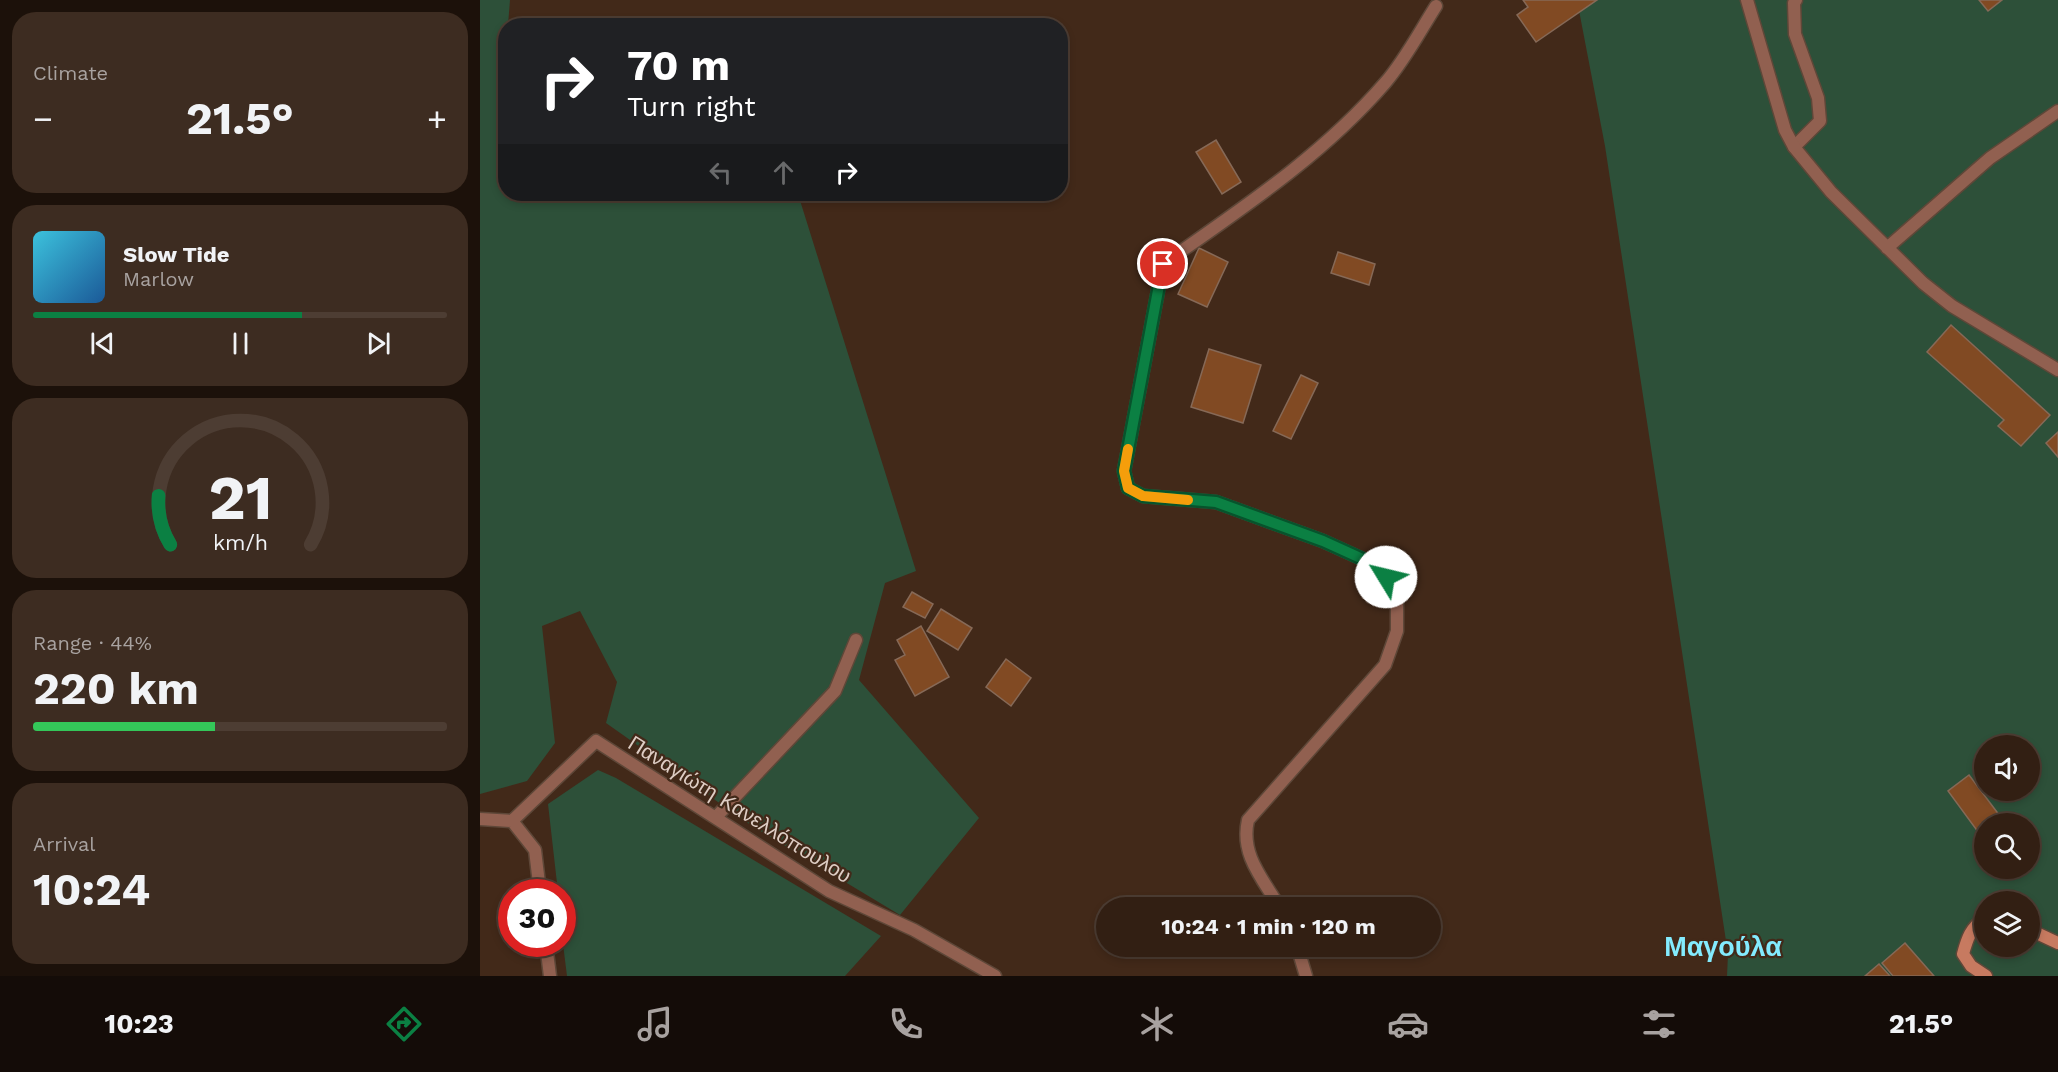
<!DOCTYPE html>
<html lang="en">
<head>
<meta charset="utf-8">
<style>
	:root { --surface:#321f13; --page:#3d2c21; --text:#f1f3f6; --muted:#a8a2a0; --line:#4d3d33; --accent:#0b8043 }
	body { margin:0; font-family:"Work Sans",sans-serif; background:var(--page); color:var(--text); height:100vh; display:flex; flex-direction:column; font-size:22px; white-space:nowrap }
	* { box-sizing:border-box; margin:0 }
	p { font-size:20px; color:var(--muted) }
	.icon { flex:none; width:33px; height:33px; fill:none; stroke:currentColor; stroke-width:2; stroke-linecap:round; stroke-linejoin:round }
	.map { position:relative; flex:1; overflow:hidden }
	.panel { display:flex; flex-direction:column; gap:12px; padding:12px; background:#1c110a; width:480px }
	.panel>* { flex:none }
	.hud { position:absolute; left:18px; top:18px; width:570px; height:183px; border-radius:24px; box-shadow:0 3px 9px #0003,0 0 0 2px var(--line); background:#202124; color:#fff; overflow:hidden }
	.tools { position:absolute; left:1494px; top:735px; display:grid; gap:12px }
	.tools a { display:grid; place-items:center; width:66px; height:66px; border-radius:50%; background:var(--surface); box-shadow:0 3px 9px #0003,0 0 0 2px var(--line); font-size:30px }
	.speed { position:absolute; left:18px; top:879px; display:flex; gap:12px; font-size:30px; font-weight:700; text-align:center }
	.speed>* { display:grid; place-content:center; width:78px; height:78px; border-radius:50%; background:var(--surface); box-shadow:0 3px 9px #0003,0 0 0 2px var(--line); line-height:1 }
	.speed .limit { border:9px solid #d22; background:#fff; color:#111 }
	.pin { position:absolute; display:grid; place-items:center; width:51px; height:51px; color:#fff; margin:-26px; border:3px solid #fff; border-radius:50%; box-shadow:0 2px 6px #0007 }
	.me { position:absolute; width:66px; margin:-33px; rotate:306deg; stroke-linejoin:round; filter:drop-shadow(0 0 4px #0008) }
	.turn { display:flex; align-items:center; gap:21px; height:126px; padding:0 30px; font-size:27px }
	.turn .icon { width:78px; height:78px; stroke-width:2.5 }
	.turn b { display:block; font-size:42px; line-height:51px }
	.lanes { display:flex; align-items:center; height:57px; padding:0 30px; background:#0003; justify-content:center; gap:30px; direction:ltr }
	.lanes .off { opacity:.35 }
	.big { font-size:45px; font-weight:700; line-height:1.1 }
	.panel .widget { flex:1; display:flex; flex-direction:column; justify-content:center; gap:9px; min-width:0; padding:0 21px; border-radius:24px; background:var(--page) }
	.panel .dial { align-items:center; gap:0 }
	.dial svg { height:156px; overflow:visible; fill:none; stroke:var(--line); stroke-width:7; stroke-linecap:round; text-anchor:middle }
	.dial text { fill:var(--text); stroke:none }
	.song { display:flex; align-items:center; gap:18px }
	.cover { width:72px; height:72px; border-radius:9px; background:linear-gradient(135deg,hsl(190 70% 55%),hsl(210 70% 35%)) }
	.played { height:6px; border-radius:3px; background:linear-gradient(90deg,var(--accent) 65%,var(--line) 65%) }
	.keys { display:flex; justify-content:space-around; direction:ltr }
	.heat { display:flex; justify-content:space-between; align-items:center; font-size:33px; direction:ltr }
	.charge { height:9px; border-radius:4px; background:linear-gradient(90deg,#34c759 44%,var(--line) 0) }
	.trip { position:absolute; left:616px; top:897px; width:345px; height:60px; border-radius:30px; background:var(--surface); box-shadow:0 3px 9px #0003,0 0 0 2px var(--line); font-weight:700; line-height:60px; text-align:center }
	.dock { display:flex; height:96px; justify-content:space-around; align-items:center; background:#140c08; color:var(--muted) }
	.dock .icon { width:42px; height:42px }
	.dock .active { color:var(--accent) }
	.dock b { font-size:27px; color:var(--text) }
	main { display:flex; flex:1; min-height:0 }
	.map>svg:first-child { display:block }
	.green { fill:#2d5039; fill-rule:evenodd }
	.building { fill:#814a23; stroke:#866957; stroke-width:1.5 }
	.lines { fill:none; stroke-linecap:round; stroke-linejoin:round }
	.lane-casing { stroke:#5e4738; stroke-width:15 }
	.street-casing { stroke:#5e4738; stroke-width:15 }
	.secondary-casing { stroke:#5e4738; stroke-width:15 }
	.lane { stroke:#916050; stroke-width:12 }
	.street { stroke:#916050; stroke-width:12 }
	.secondary { stroke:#c77a60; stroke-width:12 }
	.route-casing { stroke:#07532c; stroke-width:15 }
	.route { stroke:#0b8043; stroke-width:10 }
	.slow { stroke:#f59e0b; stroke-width:10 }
	.labels { text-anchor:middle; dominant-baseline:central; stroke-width:4.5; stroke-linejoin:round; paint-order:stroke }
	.street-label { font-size:21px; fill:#decdc4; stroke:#422919 }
	.district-label { font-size:27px; font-weight:bold; fill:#83ebfe; stroke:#422919 }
</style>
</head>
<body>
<main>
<section class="panel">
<div class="widget"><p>Climate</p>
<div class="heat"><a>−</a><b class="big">21.5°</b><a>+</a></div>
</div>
<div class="widget">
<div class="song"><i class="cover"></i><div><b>Slow Tide</b><p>Marlow</p></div></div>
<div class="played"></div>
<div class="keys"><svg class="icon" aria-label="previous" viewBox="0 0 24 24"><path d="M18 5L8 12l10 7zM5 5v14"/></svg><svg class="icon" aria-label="pause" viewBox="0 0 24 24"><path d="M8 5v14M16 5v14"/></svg><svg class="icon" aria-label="next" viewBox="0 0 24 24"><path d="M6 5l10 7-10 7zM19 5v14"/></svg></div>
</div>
<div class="widget dial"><svg viewBox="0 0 100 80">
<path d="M14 69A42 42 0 1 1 86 69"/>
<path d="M14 69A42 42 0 0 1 8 44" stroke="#0b8043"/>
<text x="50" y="56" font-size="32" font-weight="700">21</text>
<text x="50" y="72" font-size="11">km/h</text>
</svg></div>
<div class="widget"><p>Range · 44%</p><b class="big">220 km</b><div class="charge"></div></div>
<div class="widget"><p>Arrival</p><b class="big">10:24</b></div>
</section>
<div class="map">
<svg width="1578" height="976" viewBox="0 0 1578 976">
	<rect width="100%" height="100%" fill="#422919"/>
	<!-- green -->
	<path class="green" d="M 0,0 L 30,0 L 28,25 L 26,26 L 22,100 L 26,101 L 26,194 L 318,194 L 436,571 L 405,583 L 379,680 L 499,818 L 420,915 L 272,826 L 126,723 L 137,682 L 100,611 L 62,626 L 75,743 L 47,781 L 0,794 Z
		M 1097,0 L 1578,0 L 1578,976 L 1247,976 L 1248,954 L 1125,146 ZM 1504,746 L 1550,746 L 1550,790 L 1504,790 ZM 1504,824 L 1550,824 L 1550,868 L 1504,868 ZM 1504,902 L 1550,902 L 1550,946 L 1504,946 Z
		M 118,770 L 136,778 L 401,936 L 365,976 L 87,976 L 82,936 L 82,892 L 78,892 L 68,804 Z"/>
	<!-- building -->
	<path class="building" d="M 1043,0 L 1117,0 L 1056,42 L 1037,15 L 1048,7 Z
		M 1499,0 L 1522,0 L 1508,11 Z
		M 736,140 L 761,182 L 742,194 L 716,152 Z
		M 719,248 L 748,262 L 727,307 L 698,294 Z
		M 858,252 L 895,264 L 889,285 L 851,273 Z
		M 1471,325 L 1570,415 L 1541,446 L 1518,426 L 1524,420 L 1447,352 Z
		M 729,349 L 781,365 L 763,423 L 711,407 Z
		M 821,375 L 838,383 L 811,439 L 793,431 Z
		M 1578,432 L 1578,457 L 1566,443 Z
		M 432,592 L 453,604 L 445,618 L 423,607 Z
		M 461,609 L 492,628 L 478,650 L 447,631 Z
		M 441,626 L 469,677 L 435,696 L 415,660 L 425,655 L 417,640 Z
		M 526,659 L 551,678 L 531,706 L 506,687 Z
		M 1489,775 L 1526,824 L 1504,824 L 1504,840 L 1468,791 Z
		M 1425,943 L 1454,976 L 1413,976 L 1402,963 Z
		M 1399,964 L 1410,976 L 1385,976 Z"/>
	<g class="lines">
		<defs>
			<path id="lane" d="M 1314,147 L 1340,121 L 1338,98 L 1315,34 L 1314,3 L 1316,0
				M 236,817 L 355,691 L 376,640"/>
			<path id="street" d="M 1267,0 L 1305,130 L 1314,147 L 1351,192 L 1443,283 L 1472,306 L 1578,370
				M 1407,248 L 1510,158 L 1578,111
				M 0,819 L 32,821 L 116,741 L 349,891 L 434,930 L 515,976
				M 32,821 L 55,850 L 60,892
				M 800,908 C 783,879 760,855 768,820 L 905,665 L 917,631 L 917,599 L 906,577 L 887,561 L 843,541 L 736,502 L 663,496 L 648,488 L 644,471 L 683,264 C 761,209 842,156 905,83 C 925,60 940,31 956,6
				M 66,944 L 70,976
				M 817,946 L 826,976"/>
			<path id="secondary" d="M 1504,919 C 1491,927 1487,939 1483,954 L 1491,966 L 1506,976
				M 1550,930 L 1578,943"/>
		</defs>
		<!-- lane casing -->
		<use href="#lane" class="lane-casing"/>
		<!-- street casing -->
		<use href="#street" class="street-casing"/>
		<!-- secondary casing -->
		<use href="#secondary" class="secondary-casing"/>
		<!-- lane -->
		<use href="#lane" class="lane"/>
		<!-- street -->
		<use href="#street" class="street"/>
		<!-- secondary -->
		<use href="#secondary" class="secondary"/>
	</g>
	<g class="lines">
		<defs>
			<path id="route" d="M 683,264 L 644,471 L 648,488 L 663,496 L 736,502 L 843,541 L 887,561 L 906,577"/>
		</defs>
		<!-- route casing -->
		<use href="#route" class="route-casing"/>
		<!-- route -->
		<use href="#route" class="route"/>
		<!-- slow -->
		<path class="slow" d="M 648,449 L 644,471 L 648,488 L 663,496 L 708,500"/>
	</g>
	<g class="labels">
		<!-- street labels -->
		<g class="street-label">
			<text transform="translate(260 809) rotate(32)">Παναγιώτη Κανελλόπουλου</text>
		</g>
		<!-- district labels -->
		<g class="district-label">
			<text x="1243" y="947">Μαγούλα</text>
		</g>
	</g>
</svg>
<div class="tools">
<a><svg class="icon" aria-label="sound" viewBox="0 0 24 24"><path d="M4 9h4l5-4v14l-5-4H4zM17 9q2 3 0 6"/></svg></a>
<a><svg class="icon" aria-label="search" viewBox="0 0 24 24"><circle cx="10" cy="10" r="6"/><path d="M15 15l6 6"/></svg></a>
<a><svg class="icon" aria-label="layers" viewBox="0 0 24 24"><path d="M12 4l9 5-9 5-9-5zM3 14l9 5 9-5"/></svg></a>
</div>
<div class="speed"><div class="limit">30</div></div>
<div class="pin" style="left:683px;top:264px;background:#d93025"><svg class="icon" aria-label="arrive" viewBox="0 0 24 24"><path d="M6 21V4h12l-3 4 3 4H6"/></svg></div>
<svg class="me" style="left:906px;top:577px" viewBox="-20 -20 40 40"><circle r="19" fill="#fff"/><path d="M0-13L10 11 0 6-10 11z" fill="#0b8043"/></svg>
<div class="trip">10:24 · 1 min · 120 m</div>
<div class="hud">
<div class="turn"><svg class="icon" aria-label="right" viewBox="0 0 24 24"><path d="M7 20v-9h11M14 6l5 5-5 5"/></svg><div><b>70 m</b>Turn right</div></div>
<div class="lanes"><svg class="icon off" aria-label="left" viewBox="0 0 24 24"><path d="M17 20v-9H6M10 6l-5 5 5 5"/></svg><svg class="icon off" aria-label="ahead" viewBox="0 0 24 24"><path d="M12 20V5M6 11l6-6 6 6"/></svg><svg class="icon" aria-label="right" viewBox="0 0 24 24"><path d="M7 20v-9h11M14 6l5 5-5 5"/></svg></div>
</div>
</div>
</main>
<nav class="dock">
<b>10:23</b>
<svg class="icon active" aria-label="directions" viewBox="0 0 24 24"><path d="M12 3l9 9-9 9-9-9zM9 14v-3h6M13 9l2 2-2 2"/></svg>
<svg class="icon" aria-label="music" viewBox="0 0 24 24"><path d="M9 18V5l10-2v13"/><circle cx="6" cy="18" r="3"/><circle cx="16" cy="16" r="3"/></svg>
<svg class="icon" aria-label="phone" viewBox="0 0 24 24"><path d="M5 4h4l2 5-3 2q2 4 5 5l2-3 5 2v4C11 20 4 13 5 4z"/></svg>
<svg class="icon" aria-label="climate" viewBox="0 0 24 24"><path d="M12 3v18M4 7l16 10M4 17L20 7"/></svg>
<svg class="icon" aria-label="car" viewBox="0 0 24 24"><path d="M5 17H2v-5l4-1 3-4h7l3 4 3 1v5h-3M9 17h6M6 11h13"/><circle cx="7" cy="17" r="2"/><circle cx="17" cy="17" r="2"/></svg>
<svg class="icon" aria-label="filters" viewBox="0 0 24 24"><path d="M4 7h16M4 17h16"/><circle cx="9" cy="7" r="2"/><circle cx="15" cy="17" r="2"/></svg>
<b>21.5°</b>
</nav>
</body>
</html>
